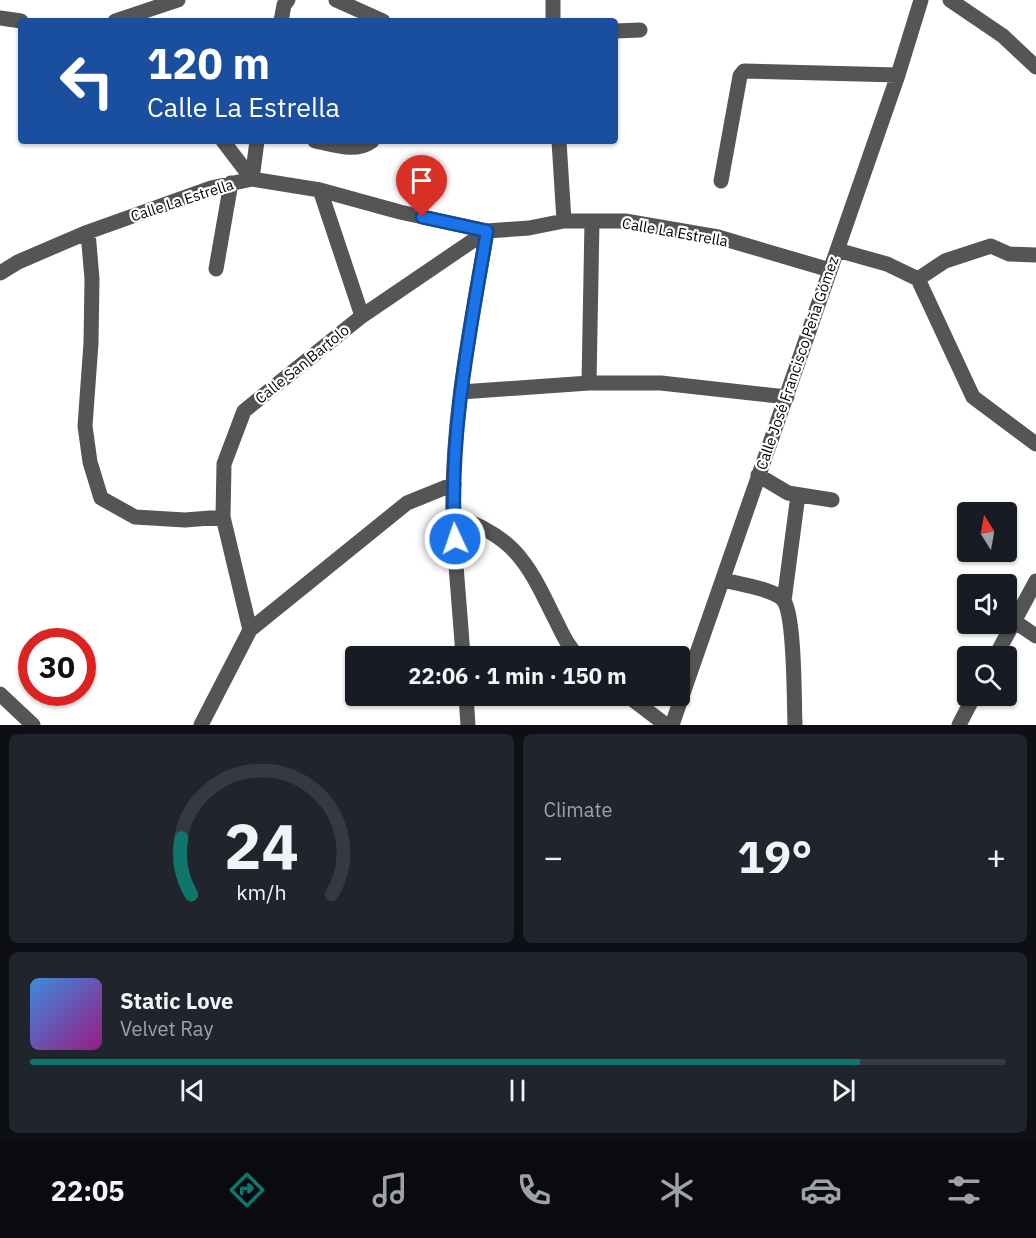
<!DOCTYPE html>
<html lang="en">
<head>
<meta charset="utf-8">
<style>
	:root { --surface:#171b24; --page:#20242c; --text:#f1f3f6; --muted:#9ea1a6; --line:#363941; --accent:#0f766e }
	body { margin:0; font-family:"IBM Plex Sans",sans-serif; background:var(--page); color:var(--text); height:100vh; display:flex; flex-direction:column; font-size:22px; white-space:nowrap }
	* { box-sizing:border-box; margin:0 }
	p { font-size:20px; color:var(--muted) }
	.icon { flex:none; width:33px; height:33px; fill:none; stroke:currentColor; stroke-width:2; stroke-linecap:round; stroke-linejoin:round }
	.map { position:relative; height:725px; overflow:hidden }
	.panel { display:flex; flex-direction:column; gap:9px; padding:9px; background:#0d0f14; flex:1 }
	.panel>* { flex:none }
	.guide { position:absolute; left:18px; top:18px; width:600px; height:126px; border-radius:6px; box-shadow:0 2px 4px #0004; background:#1a4fa0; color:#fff; overflow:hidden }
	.needle { width:39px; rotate:349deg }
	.buttons { position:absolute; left:957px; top:502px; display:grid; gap:12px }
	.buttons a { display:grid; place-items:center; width:60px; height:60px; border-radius:6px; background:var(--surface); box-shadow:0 2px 4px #0004; font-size:30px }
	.speed { position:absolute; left:18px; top:628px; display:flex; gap:12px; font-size:30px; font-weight:700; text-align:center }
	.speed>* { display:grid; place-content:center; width:78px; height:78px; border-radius:50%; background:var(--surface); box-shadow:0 2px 4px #0004; line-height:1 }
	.speed .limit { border:9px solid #d22; background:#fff; color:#111 }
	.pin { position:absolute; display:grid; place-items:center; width:51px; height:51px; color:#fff; margin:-62px -26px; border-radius:50% 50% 50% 0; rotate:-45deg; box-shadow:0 0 6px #0007 }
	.pin .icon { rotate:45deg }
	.me { position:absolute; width:66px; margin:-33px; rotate:357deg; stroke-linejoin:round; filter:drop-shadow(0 0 4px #0008) }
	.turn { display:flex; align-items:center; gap:21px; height:126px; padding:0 30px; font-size:27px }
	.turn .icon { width:78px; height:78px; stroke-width:2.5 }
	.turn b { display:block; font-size:42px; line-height:51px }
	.big { font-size:45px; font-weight:700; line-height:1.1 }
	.panel .tile { flex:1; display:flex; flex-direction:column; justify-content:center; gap:9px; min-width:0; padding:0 21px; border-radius:9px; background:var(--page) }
	.panel .dial { align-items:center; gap:0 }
	.dial svg { height:156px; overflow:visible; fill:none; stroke:var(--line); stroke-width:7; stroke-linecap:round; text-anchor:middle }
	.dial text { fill:var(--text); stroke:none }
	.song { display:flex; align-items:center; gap:18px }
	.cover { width:72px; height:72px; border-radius:9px; background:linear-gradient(135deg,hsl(210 70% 55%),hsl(310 70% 35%)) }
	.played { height:6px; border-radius:3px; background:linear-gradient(90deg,var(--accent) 85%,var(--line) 85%) }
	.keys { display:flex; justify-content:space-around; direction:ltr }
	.heat { display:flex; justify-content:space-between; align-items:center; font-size:33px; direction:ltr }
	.panel .tiles { flex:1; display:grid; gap:9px; grid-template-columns:1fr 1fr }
	.tile:last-child { grid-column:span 2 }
	.trip { position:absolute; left:345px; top:646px; width:345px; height:60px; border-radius:6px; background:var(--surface); box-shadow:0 2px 4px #0004; font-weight:700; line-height:60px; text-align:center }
	.dock { display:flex; height:96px; justify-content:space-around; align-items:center; background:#090b0e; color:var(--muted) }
	.dock .icon { width:42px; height:42px }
	.dock .on { color:var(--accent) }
	.dock b { font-size:27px; color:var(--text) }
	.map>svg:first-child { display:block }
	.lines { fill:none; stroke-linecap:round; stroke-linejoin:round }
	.minor { stroke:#555; stroke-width:15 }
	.route-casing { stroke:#114b97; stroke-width:15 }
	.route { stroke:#1a73e8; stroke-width:10 }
	.labels { text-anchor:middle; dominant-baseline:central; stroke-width:4.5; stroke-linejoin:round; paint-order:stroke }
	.street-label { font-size:15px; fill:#000; stroke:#fff }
</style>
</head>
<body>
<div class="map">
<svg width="1036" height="725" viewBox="0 0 1036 725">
	<rect width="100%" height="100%" fill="#fff"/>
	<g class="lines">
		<!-- minor -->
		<path class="minor" d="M 336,0 L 383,21
			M 553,0 L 553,21
			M 950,0 L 1003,36 L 1036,67
			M 0,18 L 21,21
			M 115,21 L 178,0
			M 281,21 L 284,5 L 288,0
			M 615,31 L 640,30
			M 223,141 L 252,179
			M 315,141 C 335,145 355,153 372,141
			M 559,141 L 564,221
			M 252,179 L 257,141
			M 721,181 L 740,76 L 744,71 L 898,75
			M 320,190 L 362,316
			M 88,232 L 92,279 L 91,343 L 85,426 L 90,462 L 101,498 L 135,517 L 185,520 L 223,517
			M 837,250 L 887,264 L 918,279 L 973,397 L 1036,444
			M 216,269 L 231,183
			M 0,273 L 18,262 L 88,232 L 211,188 L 252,179 L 320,190 L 400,212 L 487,231 L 529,228 L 564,221 L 625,221 L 718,237 L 830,270
			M 918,279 L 945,261 L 991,246 L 1009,254 L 1036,255
			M 589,383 L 592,221
			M 461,392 L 589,383 L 661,383 L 787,397
			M 758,475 L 788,493 L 832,500
			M 453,515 C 512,536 526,559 552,613 C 560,628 566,645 579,657
			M 724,580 C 738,584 776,589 784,601 C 795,618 794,701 795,725
			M 784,601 L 798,495
			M 1014,621 L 1036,636
			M 250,630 L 223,517 L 224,464 L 244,411 L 362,316 L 487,231
			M 463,657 C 460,610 455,563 453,516 C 451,420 471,324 487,231
			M 995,657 L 1036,581
			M 0,694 L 33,725
			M 466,696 L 468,725
			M 628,696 L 666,725
			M 201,725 L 250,630 L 407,503 L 454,484
			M 672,725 L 898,75 L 921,0
			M 959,725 L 974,696"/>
	</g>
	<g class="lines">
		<defs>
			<path id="route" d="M 422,217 L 487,231 C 470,332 448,436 455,539"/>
		</defs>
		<!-- route casing -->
		<use href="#route" class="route-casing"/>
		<!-- route -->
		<use href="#route" class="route"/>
	</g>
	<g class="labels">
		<!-- street labels -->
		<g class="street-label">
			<text transform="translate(182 200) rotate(-18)">Calle La Estrella</text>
			<text transform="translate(675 232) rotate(10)">Calle La Estrella</text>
			<text transform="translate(797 363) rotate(-71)">Calle José Francisco Peña Gómez</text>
			<text transform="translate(302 364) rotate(-39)">Calle San Bartolo</text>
		</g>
	</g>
</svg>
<div class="buttons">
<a><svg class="needle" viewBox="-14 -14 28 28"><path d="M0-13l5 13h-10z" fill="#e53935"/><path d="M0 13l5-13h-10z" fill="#9ea1a6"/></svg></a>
<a><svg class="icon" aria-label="sound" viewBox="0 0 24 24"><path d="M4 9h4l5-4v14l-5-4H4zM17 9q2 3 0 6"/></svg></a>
<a><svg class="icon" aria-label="search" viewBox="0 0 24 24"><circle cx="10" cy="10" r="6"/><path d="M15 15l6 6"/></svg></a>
</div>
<div class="speed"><div class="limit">30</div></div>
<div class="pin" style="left:422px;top:217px;background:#d93025"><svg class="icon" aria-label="arrive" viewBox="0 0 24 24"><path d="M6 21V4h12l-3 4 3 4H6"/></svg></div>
<svg class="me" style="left:455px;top:539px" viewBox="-20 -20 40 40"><circle r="17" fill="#1a73e8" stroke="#fff" stroke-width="3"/><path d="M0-11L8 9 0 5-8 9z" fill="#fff"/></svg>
<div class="trip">22:06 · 1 min · 150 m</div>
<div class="guide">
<div class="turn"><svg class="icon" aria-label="left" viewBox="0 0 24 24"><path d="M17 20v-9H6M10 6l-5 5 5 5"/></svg><div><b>120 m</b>Calle La Estrella</div></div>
</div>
</div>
<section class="panel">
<div class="tiles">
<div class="tile dial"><svg viewBox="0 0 100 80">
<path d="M14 69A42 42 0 1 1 86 69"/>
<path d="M14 69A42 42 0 0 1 9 40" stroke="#0f766e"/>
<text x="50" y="56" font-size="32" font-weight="700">24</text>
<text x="50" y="72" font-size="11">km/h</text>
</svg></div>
<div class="tile"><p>Climate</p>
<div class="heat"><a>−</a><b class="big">19°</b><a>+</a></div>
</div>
<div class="tile">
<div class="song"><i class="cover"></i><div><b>Static Love</b><p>Velvet Ray</p></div></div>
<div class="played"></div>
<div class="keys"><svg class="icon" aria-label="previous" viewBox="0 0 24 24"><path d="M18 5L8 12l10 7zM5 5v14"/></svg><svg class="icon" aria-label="pause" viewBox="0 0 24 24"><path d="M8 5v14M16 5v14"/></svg><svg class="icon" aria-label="next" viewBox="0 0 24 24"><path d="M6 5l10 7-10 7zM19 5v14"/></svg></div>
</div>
</div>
</section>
<nav class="dock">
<b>22:05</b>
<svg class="icon on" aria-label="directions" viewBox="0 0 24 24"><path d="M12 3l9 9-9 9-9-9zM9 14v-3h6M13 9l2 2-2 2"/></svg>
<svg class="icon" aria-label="music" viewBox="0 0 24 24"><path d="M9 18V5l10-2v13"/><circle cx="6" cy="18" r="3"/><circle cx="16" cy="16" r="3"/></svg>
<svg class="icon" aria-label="phone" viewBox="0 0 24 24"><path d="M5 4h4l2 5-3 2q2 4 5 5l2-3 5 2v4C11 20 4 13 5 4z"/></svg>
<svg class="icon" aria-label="climate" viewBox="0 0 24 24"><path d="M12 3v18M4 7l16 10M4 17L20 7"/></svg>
<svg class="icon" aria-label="car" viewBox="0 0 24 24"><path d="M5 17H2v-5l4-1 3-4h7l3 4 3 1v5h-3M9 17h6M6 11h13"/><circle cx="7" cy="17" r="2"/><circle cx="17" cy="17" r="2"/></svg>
<svg class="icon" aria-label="filters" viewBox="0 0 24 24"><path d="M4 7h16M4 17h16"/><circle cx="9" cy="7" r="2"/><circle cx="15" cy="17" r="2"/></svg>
</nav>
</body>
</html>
